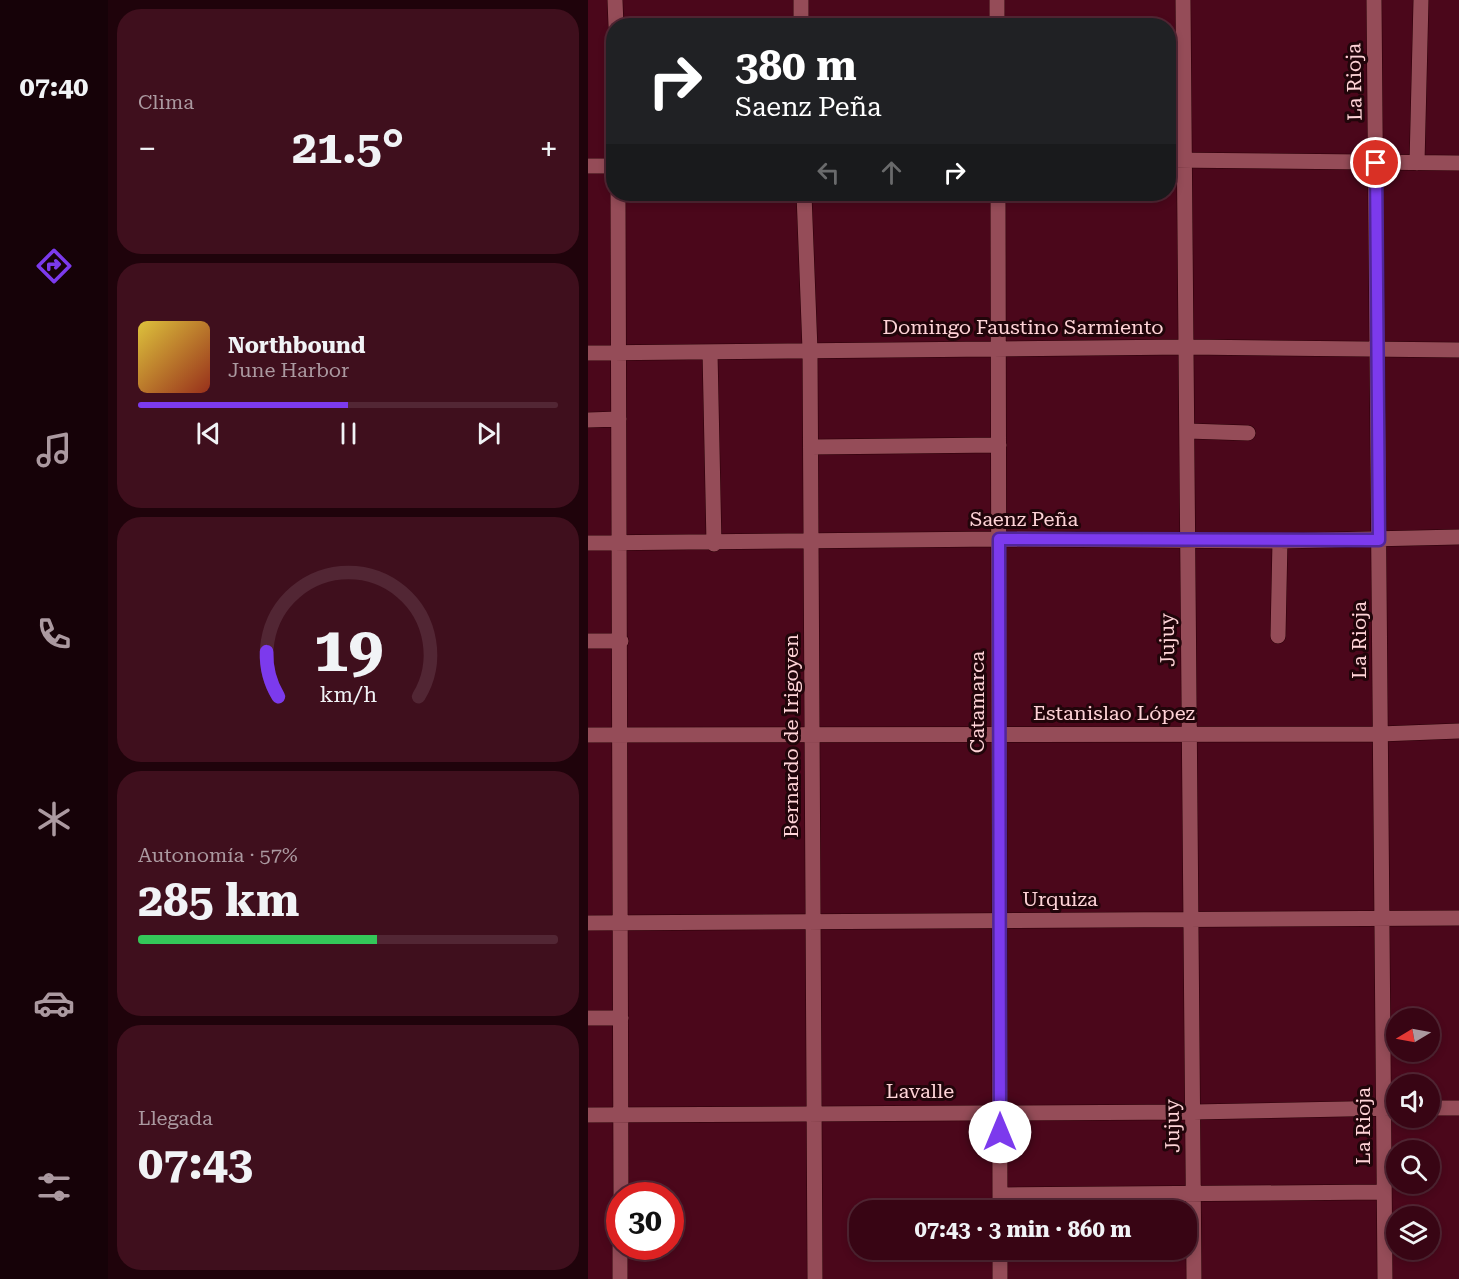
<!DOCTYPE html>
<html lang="es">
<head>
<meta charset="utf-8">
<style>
	:root { --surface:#380514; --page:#3f0f1d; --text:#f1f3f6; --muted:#ab99a0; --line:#522634; --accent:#7c3aed }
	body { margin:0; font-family:"Roboto Serif",serif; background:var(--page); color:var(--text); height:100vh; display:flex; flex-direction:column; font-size:22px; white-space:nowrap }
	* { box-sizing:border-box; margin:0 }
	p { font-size:20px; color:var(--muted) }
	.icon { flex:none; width:33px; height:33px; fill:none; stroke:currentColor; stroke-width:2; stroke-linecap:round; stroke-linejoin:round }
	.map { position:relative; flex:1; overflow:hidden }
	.side { display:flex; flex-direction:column; gap:9px; padding:9px; background:#1f030b; width:480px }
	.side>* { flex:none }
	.banner { position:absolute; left:18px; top:18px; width:570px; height:183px; border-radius:24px; box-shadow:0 3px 9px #0003,0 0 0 2px var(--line); background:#202124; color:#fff; overflow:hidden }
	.needle { width:39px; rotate:260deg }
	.tools { position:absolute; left:798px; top:1008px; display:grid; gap:12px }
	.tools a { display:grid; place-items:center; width:54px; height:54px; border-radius:50%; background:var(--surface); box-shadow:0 3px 9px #0003,0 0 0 2px var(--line); font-size:30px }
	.speed { position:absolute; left:18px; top:1182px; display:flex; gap:12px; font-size:30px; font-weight:700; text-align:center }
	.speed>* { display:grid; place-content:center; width:78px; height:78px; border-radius:50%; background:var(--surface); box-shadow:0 3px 9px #0003,0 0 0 2px var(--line); line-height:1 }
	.speed .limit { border:9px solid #d22; background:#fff; color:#111 }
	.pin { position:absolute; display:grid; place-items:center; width:51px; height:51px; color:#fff; margin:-26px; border:3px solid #fff; border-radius:50%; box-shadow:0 2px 6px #0007 }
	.me { position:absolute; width:66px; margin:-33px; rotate:0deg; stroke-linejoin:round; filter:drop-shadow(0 0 4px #0008) }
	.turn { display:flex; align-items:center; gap:21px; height:126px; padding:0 30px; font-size:27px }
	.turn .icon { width:78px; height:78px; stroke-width:2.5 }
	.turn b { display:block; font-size:42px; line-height:51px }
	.lanes { display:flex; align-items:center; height:57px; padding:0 30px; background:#0003; justify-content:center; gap:30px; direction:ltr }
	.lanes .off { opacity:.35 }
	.big { font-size:45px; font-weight:700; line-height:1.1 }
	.side .widget { flex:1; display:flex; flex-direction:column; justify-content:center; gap:9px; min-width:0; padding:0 21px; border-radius:24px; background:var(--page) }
	.side .dial { align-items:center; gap:0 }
	.dial svg { height:156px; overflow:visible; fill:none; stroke:var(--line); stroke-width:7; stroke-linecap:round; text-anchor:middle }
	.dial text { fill:var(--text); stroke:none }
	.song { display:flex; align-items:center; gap:18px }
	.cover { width:72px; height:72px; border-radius:9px; background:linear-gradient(135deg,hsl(50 70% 55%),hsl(10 70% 35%)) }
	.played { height:6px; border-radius:3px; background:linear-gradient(90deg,var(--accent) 50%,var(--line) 50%) }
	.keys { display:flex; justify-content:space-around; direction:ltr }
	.heat { display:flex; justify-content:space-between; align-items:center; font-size:33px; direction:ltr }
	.charge { height:9px; border-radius:4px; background:linear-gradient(90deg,#34c759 57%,var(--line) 0) }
	.trip { position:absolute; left:261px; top:1200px; width:348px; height:60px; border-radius:24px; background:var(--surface); box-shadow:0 3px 9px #0003,0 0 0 2px var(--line); font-weight:700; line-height:60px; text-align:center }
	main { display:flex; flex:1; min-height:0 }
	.menu { display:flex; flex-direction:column; width:108px; justify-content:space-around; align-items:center; background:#160208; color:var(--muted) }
	.menu .icon { width:42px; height:42px }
	.menu .selected { color:var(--accent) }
	.menu b { font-size:27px; color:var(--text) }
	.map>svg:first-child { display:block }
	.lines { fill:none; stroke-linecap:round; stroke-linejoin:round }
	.minor-casing { stroke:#290007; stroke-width:16 }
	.minor { stroke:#954c58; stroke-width:15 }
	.route-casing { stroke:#51269a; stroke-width:15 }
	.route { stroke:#7c3aed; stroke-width:10 }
	.labels { text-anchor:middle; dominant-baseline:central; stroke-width:6; stroke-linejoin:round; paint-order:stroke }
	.street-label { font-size:20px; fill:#fed3d7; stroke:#21050a }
</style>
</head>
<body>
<main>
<nav class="menu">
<b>07:40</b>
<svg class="icon selected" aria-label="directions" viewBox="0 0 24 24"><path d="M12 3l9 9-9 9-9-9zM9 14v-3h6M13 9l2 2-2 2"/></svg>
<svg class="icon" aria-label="music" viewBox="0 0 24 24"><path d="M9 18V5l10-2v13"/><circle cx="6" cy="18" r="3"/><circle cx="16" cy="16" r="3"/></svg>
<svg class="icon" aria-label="phone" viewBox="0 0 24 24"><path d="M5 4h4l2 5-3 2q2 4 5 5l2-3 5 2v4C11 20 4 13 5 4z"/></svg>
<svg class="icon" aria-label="climate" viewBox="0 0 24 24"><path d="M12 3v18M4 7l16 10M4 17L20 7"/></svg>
<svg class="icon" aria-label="car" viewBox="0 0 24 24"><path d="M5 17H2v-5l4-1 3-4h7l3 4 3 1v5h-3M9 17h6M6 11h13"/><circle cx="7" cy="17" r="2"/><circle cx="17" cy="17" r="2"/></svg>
<svg class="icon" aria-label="filters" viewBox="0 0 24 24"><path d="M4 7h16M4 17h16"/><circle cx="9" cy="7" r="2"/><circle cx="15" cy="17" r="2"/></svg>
</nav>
<section class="side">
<div class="widget"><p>Clima</p>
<div class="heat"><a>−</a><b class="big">21.5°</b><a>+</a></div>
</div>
<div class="widget">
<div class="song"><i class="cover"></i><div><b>Northbound</b><p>June Harbor</p></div></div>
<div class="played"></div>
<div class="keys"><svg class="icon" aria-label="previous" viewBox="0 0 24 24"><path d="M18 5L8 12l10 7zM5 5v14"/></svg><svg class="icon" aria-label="pause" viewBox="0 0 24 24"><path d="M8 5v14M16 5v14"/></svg><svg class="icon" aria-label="next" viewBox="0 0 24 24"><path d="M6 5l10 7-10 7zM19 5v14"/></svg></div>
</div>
<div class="widget dial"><svg viewBox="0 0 100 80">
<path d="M14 69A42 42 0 1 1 86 69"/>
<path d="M14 69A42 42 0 0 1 8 46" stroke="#7c3aed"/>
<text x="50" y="56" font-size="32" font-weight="700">19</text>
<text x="50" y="72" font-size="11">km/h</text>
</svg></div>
<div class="widget"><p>Autonomía · 57%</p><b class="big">285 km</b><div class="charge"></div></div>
<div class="widget"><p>Llegada</p><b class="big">07:43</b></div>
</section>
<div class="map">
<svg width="871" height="1279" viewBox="0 0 871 1279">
	<rect width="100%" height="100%" fill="#4b071b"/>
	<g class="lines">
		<defs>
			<path id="minor" d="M 27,0 L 28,26
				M 213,0 L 213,26
				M 409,0 L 409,26
				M 595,0 L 606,1279
				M 786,0 L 797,1279
				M 580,160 L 871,163
				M 829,163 L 833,0
				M 0,166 L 26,166
				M 30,194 L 33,1196
				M 216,194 L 222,350 L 227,1279
				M 410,194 L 412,1210
				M 122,352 L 126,544
				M 0,353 L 599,347 L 871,350
				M 0,420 L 31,419
				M 600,431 L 660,433
				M 223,447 L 411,445
				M 0,543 L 411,539 L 692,541 L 871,537
				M 690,636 L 692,541
				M 0,641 L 33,641
				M 0,735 L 792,734 L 871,731
				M 0,923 L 871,918
				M 0,1018 L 33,1018
				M 842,1108 L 871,1108
				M 0,1115 L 605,1112 L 808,1108
				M 412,1195 L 796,1192
				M 32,1279 L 32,1246
				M 412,1279 L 412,1250"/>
		</defs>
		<!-- minor casing -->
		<use href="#minor" class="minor-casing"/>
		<!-- minor -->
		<use href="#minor" class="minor"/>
	</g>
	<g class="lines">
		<defs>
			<path id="route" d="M 412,1132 L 411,539 L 791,540 L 788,163"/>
		</defs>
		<!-- route casing -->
		<use href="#route" class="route-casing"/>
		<!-- route -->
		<use href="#route" class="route"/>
	</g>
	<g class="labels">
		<!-- street labels -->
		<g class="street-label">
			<text transform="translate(766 82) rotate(-91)">La Rioja</text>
			<text x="435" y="327">Domingo Faustino Sarmiento</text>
			<text x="436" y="519">Saenz Peña</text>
			<text transform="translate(579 640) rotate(-91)">Jujuy</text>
			<text transform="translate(771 640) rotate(-90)">La Rioja</text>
			<text transform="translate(389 702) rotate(-90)">Catamarca</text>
			<text x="526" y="713">Estanislao López</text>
			<text transform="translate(203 736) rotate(-90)">Bernardo de Irigoyen</text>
			<text x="472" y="899">Urquiza</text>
			<text x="332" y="1091">Lavalle</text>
			<text transform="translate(584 1126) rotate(-91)">Jujuy</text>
			<text transform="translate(775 1126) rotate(-90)">La Rioja</text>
		</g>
	</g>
</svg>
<div class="tools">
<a><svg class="needle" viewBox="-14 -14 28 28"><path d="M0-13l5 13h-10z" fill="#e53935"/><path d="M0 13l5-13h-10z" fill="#ab99a0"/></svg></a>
<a><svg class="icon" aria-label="sound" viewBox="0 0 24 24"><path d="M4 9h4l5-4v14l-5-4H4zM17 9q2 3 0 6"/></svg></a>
<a><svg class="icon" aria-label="search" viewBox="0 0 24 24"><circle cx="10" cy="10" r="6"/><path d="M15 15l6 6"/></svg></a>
<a><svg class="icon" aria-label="layers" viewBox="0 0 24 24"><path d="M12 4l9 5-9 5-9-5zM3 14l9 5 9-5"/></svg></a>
</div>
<div class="speed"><div class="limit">30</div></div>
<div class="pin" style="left:788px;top:163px;background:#d93025"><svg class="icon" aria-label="arrive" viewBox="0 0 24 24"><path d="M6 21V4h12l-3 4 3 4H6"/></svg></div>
<svg class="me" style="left:412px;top:1132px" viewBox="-20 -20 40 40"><circle r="19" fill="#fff"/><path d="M0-13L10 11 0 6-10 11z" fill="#7c3aed"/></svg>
<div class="trip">07:43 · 3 min · 860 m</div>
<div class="banner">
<div class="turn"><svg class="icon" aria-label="right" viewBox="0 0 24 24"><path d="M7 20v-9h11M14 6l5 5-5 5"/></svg><div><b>380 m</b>Saenz Peña</div></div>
<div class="lanes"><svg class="icon off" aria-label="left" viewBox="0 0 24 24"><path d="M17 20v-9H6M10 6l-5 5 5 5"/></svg><svg class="icon off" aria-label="ahead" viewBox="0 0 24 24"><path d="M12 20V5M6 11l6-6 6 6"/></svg><svg class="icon" aria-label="right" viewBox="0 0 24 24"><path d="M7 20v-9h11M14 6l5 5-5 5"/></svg></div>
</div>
</div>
</main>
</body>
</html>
